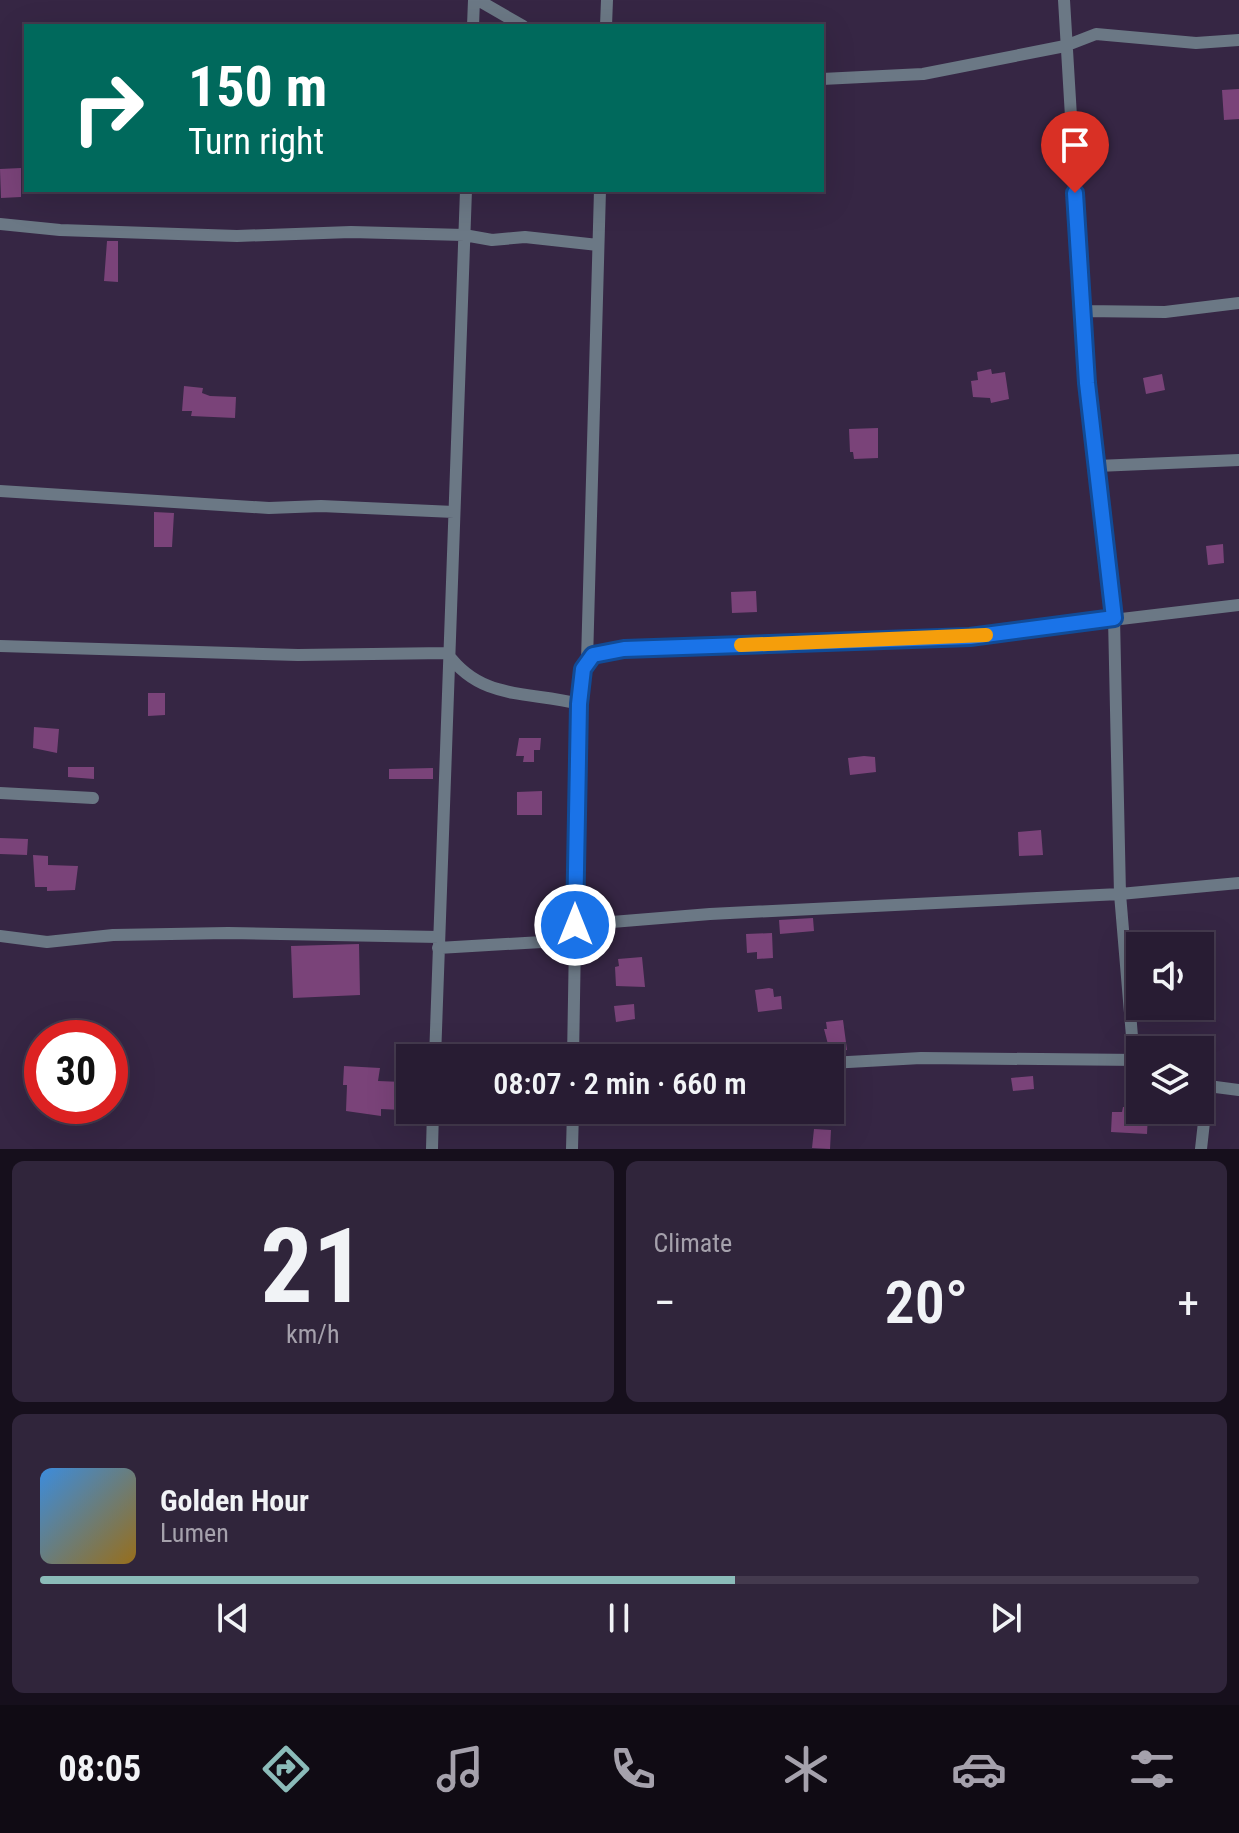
<!DOCTYPE html>
<html lang="en">
<head>
<meta charset="utf-8">
<style>
	:root { --surface:#281c33; --page:#30253b; --text:#f1f3f6; --muted:#a5a1ac; --line:#443a4e; --accent:#8bbbb9 }
	body { margin:0; font-family:"Roboto Condensed",sans-serif; background:var(--page); color:var(--text); height:100vh; display:flex; flex-direction:column; font-size:30px; white-space:nowrap }
	* { box-sizing:border-box; margin:0 }
	p { font-size:26px; color:var(--muted) }
	.icon { flex:none; width:44px; height:44px; fill:none; stroke:currentColor; stroke-width:2; stroke-linecap:round; stroke-linejoin:round }
	.map { position:relative; height:1149px; overflow:hidden }
	.sheet { display:flex; flex-direction:column; gap:12px; padding:12px; background:#160f1c; flex:1 }
	.sheet>* { flex:none }
	.banner { position:absolute; left:24px; top:24px; width:800px; height:168px; border-radius:0px; box-shadow:0 8px 32px #0002,0 0 0 2px var(--line); background:#00695c; color:#fff; overflow:hidden }
	.tools { position:absolute; left:1126px; top:932px; display:grid; gap:16px }
	.tools a { display:grid; place-items:center; width:88px; height:88px; border-radius:0px; background:var(--surface); box-shadow:0 8px 32px #0002,0 0 0 2px var(--line); font-size:40px }
	.speed { position:absolute; left:24px; top:1020px; display:flex; gap:16px; font-size:40px; font-weight:700; text-align:center }
	.speed>* { display:grid; place-content:center; width:104px; height:104px; border-radius:50%; background:var(--surface); box-shadow:0 8px 32px #0002,0 0 0 2px var(--line); line-height:1 }
	.speed .limit { border:12px solid #d22; background:#fff; color:#111 }
	.pin { position:absolute; display:grid; place-items:center; width:68px; height:68px; color:#fff; margin:-82px -34px; border-radius:50% 50% 50% 0; rotate:-45deg; box-shadow:0 0 8px #0007 }
	.pin .icon { rotate:45deg }
	.me { position:absolute; width:88px; margin:-44px; rotate:0deg; stroke-linejoin:round; filter:drop-shadow(0 0 6px #0008) }
	.turn { display:flex; align-items:center; gap:28px; height:168px; padding:0 32px; font-size:36px }
	.turn .icon { width:104px; height:104px; stroke-width:2.5 }
	.turn b { display:block; font-size:56px; line-height:68px }
	.big { font-size:60px; font-weight:600; line-height:1.1 }
	.sheet .widget { flex:1; display:flex; flex-direction:column; justify-content:center; gap:12px; min-width:0; padding:0 28px; border-radius:12px; background:var(--page) }
	.sheet .dial { align-items:center; gap:0 }
	.dial b { font-size:104px; line-height:1 }
	.song { display:flex; align-items:center; gap:24px }
	.cover { width:96px; height:96px; border-radius:12px; background:linear-gradient(135deg,hsl(210 70% 55%),hsl(40 70% 35%)) }
	.played { height:8px; border-radius:4px; background:linear-gradient(90deg,var(--accent) 60%,var(--line) 60%) }
	.keys { display:flex; justify-content:space-around; direction:ltr }
	.heat { display:flex; justify-content:space-between; align-items:center; font-size:44px; direction:ltr }
	.sheet .tiles { flex:1; display:grid; gap:12px; grid-template-columns:1fr 1fr }
	.widget:last-child { grid-column:span 2 }
	.trip { position:absolute; left:396px; top:1044px; width:448px; height:80px; border-radius:0px; background:var(--surface); box-shadow:0 8px 32px #0002,0 0 0 2px var(--line); font-weight:600; line-height:80px; text-align:center }
	.dock { display:flex; height:128px; justify-content:space-around; align-items:center; background:#100b14; color:var(--muted) }
	.dock .icon { width:56px; height:56px }
	.dock .current { color:var(--accent) }
	.dock b { font-size:36px; color:var(--text) }
	.map>svg:first-child { display:block }
	.building { fill:#7a4379 }
	.lines { fill:none; stroke-linecap:round; stroke-linejoin:round }
	.minor { stroke:#6b7885; stroke-width:12 }
	.route-casing { stroke:#114b97; stroke-width:20 }
	.route { stroke:#1a73e8; stroke-width:14 }
	.slow { stroke:#f59e0b; stroke-width:14 }
</style>
</head>
<body>
<div class="map">
<svg width="1239" height="1149" viewBox="0 0 1239 1149">
	<rect width="100%" height="100%" fill="#362644"/>
	<!-- building -->
	<path class="building" d="M 1239,89 L 1239,119 L 1224,120 L 1222,90 Z
		M 21,168 L 21,197 L 1,198 L 0,169 Z
		M 107,241 L 118,241 L 118,282 L 104,281 Z
		M 991,369 L 992,374 L 1005,372 L 1009,399 L 991,403 L 990,398 L 973,397 L 971,381 L 978,380 L 977,372 Z
		M 1162,374 L 1165,390 L 1146,394 L 1143,378 Z
		M 184,386 L 203,388 L 202,393 L 210,396 L 236,397 L 235,418 L 191,416 L 192,411 L 182,411 Z
		M 878,428 L 878,458 L 854,459 L 853,452 L 850,452 L 849,429 Z
		M 154,512 L 174,513 L 172,547 L 154,547 Z
		M 1223,544 L 1224,563 L 1208,565 L 1206,546 Z
		M 756,591 L 757,612 L 732,613 L 731,592 Z
		M 148,693 L 165,693 L 165,715 L 148,716 Z
		M 34,727 L 59,729 L 57,753 L 33,748 Z
		M 519,738 L 541,738 L 540,750 L 534,750 L 534,762 L 523,762 L 524,756 L 516,756 Z
		M 864,756 L 875,757 L 876,772 L 850,775 L 848,758 Z
		M 68,767 L 94,767 L 94,779 L 68,777 Z
		M 433,768 L 433,779 L 389,779 L 389,769 Z
		M 542,791 L 542,815 L 517,815 L 517,792 Z
		M 1041,830 L 1043,855 L 1019,856 L 1018,832 Z
		M 0,838 L 28,839 L 27,855 L 0,854 Z
		M 33,855 L 48,856 L 48,865 L 78,866 L 75,890 L 47,891 L 47,887 L 35,887 Z
		M 813,918 L 814,931 L 780,934 L 779,920 Z
		M 772,933 L 773,958 L 757,959 L 757,952 L 747,953 L 746,934 Z
		M 359,944 L 360,995 L 293,998 L 291,946 Z
		M 642,957 L 645,987 L 616,986 L 615,967 L 619,966 L 618,959 Z
		M 769,988 L 773,989 L 774,997 L 781,996 L 782,1009 L 758,1012 L 755,990 Z
		M 634,1004 L 635,1019 L 616,1022 L 614,1006 Z
		M 843,1020 L 847,1050 L 830,1052 L 824,1029 L 827,1029 L 826,1022 Z
		M 344,1066 L 380,1068 L 378,1081 L 403,1082 L 402,1110 L 381,1109 L 381,1116 L 346,1111 L 347,1085 L 343,1085 Z
		M 1033,1076 L 1034,1089 L 1013,1091 L 1011,1078 Z
		M 1130,1104 L 1140,1105 L 1142,1113 L 1148,1114 L 1147,1134 L 1111,1132 L 1112,1112 L 1122,1112 L 1123,1107 L 1130,1107 Z
		M 814,1129 L 831,1130 L 830,1149 L 812,1148 Z"/>
	<g class="lines">
		<!-- minor -->
		<path class="minor" d="M 478,0 L 523,26
			M 1064,0 L 1087,383 L 1114,618 L 1120,894 L 1134,1060
			M 473,26 L 474,0
			M 606,26 L 607,0
			M 822,79 L 923,74 L 1065,46 L 1096,34 L 1196,43 L 1239,40
			M 0,224 L 60,230 L 237,236 L 351,232 L 464,235 L 492,240 L 525,237 L 598,245
			M 1083,311 L 1165,312 L 1239,303
			M 1097,466 L 1239,460
			M 0,491 L 269,508 L 321,506 L 454,512
			M 0,646 L 298,655 L 447,653 C 481,701 529,691 579,704
			M 587,661 L 599,653 L 624,649 L 970,637 L 1239,605
			M 0,793 L 93,798
			M 575,925 L 710,914 L 1120,894 L 1239,883
			M 0,936 L 47,942 L 113,935 L 228,933 L 439,937
			M 438,948 L 576,940
			M 435,1058 L 466,190
			M 573,1058 L 579,704 L 582,676 L 587,661 L 600,190
			M 830,1063 L 921,1058 L 1139,1060
			M 1200,1078 L 1208,1086 L 1239,1090
			M 432,1149 L 433,1110
			M 572,1149 L 573,1110
			M 1201,1149 L 1208,1086"/>
	</g>
	<g class="lines">
		<defs>
			<path id="route" d="M 575,925 L 579,704 L 583,669 L 593,655 L 624,649 L 970,637 L 1114,618 L 1087,383 L 1075,193"/>
		</defs>
		<!-- route casing -->
		<use href="#route" class="route-casing"/>
		<!-- route -->
		<use href="#route" class="route"/>
		<!-- slow -->
		<path class="slow" d="M 741,645 L 986,635"/>
	</g>
</svg>
<div class="tools">
<a><svg class="icon" aria-label="sound" viewBox="0 0 24 24"><path d="M4 9h4l5-4v14l-5-4H4zM17 9q2 3 0 6"/></svg></a>
<a><svg class="icon" aria-label="layers" viewBox="0 0 24 24"><path d="M12 4l9 5-9 5-9-5zM3 14l9 5 9-5"/></svg></a>
</div>
<div class="speed"><div class="limit">30</div></div>
<div class="pin" style="left:1075px;top:193px;background:#d93025"><svg class="icon" aria-label="arrive" viewBox="0 0 24 24"><path d="M6 21V4h12l-3 4 3 4H6"/></svg></div>
<svg class="me" style="left:575px;top:925px" viewBox="-20 -20 40 40"><circle r="17" fill="#1a73e8" stroke="#fff" stroke-width="3"/><path d="M0-11L8 9 0 5-8 9z" fill="#fff"/></svg>
<div class="trip">08:07 · 2 min · 660 m</div>
<div class="banner">
<div class="turn"><svg class="icon" aria-label="right" viewBox="0 0 24 24"><path d="M7 20v-9h11M14 6l5 5-5 5"/></svg><div><b>150 m</b>Turn right</div></div>
</div>
</div>
<section class="sheet">
<div class="tiles">
<div class="widget dial"><b>21</b><p>km/h</p></div>
<div class="widget"><p>Climate</p>
<div class="heat"><a>−</a><b class="big">20°</b><a>+</a></div>
</div>
<div class="widget">
<div class="song"><i class="cover"></i><div><b>Golden Hour</b><p>Lumen</p></div></div>
<div class="played"></div>
<div class="keys"><svg class="icon" aria-label="previous" viewBox="0 0 24 24"><path d="M18 5L8 12l10 7zM5 5v14"/></svg><svg class="icon" aria-label="pause" viewBox="0 0 24 24"><path d="M8 5v14M16 5v14"/></svg><svg class="icon" aria-label="next" viewBox="0 0 24 24"><path d="M6 5l10 7-10 7zM19 5v14"/></svg></div>
</div>
</div>
</section>
<nav class="dock">
<b>08:05</b>
<svg class="icon current" aria-label="directions" viewBox="0 0 24 24"><path d="M12 3l9 9-9 9-9-9zM9 14v-3h6M13 9l2 2-2 2"/></svg>
<svg class="icon" aria-label="music" viewBox="0 0 24 24"><path d="M9 18V5l10-2v13"/><circle cx="6" cy="18" r="3"/><circle cx="16" cy="16" r="3"/></svg>
<svg class="icon" aria-label="phone" viewBox="0 0 24 24"><path d="M5 4h4l2 5-3 2q2 4 5 5l2-3 5 2v4C11 20 4 13 5 4z"/></svg>
<svg class="icon" aria-label="climate" viewBox="0 0 24 24"><path d="M12 3v18M4 7l16 10M4 17L20 7"/></svg>
<svg class="icon" aria-label="car" viewBox="0 0 24 24"><path d="M5 17H2v-5l4-1 3-4h7l3 4 3 1v5h-3M9 17h6M6 11h13"/><circle cx="7" cy="17" r="2"/><circle cx="17" cy="17" r="2"/></svg>
<svg class="icon" aria-label="filters" viewBox="0 0 24 24"><path d="M4 7h16M4 17h16"/><circle cx="9" cy="7" r="2"/><circle cx="15" cy="17" r="2"/></svg>
</nav>
</body>
</html>
